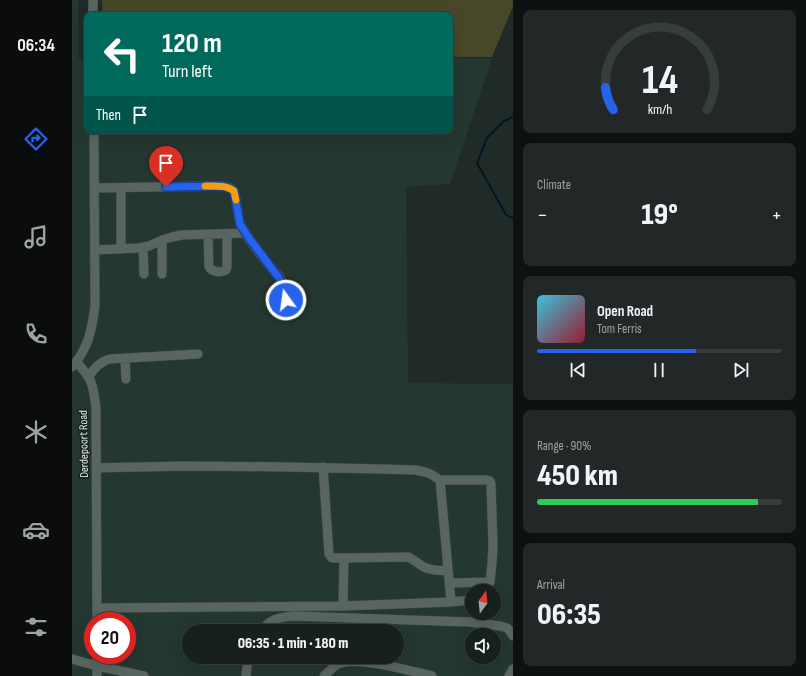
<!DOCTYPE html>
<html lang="en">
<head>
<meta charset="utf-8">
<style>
	:root { --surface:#18201e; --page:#212827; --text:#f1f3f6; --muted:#9fa3a4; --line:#363e3c; --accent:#2563eb }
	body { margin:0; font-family:"Sofia Sans Condensed",sans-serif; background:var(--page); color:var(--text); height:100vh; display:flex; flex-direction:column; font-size:15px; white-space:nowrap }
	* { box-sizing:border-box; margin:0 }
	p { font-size:13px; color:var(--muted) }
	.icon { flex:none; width:22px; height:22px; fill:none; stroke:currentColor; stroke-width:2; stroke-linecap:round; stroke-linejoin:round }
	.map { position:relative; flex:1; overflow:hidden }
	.drawer { display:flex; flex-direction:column; gap:10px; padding:10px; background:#0d1210; width:293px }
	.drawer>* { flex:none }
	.hud { position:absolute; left:12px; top:12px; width:369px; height:122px; border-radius:8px; box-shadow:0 4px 16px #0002,0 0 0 1px var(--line); background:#00695c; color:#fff; overflow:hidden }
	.needle { width:26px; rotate:15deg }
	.tools { position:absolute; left:393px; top:584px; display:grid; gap:8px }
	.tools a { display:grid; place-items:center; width:36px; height:36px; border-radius:50%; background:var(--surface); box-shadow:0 4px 16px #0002,0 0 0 1px var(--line); font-size:20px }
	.speed { position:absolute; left:12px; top:612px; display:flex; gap:8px; font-size:20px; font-weight:700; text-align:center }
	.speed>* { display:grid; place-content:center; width:52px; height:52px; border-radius:50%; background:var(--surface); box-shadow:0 4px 16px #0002,0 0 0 1px var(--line); line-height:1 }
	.speed .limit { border:6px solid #d22; background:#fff; color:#111 }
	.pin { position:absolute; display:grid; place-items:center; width:34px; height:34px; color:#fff; margin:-41px -17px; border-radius:50% 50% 50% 0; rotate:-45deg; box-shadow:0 0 4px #0007 }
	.pin .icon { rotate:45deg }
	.me { position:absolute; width:44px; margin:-22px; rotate:346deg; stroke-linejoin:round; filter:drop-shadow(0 0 3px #0008) }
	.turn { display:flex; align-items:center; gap:14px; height:84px; padding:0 12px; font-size:18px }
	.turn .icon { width:52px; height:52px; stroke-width:2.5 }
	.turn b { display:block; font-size:28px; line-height:34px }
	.then { display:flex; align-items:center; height:38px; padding:0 12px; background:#0003; gap:8px; font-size:15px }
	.big { font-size:30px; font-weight:800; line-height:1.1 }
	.drawer .widget { flex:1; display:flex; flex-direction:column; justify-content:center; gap:6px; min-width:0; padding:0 14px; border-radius:8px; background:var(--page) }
	.drawer .dial { align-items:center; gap:0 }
	.dial svg { height:104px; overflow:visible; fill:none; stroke:var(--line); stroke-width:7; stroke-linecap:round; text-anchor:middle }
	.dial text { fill:var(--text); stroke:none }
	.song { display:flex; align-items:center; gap:12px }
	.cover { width:48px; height:48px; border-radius:6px; background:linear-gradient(135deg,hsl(190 70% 55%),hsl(350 70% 35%)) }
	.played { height:4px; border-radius:2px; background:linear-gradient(90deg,var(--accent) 65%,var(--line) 65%) }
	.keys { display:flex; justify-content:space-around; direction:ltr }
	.heat { display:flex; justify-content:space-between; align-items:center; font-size:22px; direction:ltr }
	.charge { height:6px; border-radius:3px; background:linear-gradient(90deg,#34c759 90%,var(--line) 0) }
	.trip { position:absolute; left:110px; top:624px; width:222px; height:40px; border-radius:20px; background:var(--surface); box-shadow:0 4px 16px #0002,0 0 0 1px var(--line); font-weight:800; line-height:40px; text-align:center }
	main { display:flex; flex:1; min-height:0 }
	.tabs { display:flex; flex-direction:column; width:72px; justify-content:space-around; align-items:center; background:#0a0d0c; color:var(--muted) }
	.tabs .icon { width:28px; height:28px }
	.tabs .on { color:var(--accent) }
	.tabs b { font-size:18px; color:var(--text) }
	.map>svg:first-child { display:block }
	.built { fill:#253731; fill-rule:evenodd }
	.green { fill:#494729 }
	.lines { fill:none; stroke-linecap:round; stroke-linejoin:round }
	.stream { stroke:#001627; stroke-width:2 }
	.minor-casing { stroke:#3e4745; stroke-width:10 }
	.minor { stroke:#586560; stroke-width:9 }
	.route-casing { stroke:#184099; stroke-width:10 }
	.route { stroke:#2563eb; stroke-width:7 }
	.slow { stroke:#f59e0b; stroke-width:7 }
	.labels { text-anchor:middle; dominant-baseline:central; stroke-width:3; stroke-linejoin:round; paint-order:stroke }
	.street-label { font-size:12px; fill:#e3eae8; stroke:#17211e }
</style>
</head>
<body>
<main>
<nav class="tabs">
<b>06:34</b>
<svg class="icon on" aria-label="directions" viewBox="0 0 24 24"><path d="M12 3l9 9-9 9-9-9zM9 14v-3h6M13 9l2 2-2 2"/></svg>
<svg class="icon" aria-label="music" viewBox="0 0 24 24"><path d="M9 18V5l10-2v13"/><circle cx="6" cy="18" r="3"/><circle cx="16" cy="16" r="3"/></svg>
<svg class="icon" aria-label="phone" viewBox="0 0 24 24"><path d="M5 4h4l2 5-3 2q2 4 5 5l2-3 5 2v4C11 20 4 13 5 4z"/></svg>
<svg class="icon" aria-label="climate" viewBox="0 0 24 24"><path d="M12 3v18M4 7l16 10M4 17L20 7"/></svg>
<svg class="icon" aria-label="car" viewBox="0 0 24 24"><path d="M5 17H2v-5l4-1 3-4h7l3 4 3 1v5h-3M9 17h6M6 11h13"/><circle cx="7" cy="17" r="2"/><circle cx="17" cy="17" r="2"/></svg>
<svg class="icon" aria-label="filters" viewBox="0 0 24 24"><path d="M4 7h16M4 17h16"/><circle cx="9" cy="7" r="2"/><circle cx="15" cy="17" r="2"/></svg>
</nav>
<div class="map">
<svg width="441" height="676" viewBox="0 0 441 676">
	<rect width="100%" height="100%" fill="#202b28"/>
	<!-- built -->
	<path class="built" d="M 0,0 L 6,0 L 7,59 L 15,60 L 15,131 L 378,131 L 378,58 L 420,58 L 378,184 L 334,187 L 336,383 L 441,384 L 441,676 L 0,676 ZM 400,591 L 422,591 L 422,613 L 400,613 ZM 21,621 L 55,621 L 55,655 L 21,655 ZM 117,631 L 325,631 L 325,657 L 117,657 ZM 400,635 L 422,635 L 422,657 L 400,657 Z"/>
	<!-- green -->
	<path class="green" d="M 30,0 L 441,0 L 441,6 L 420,57 L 378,57 L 378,15 L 31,15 Z"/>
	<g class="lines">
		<!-- stream -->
		<path class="stream" d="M 441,117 L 432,121 L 415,138 L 405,163 L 434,215 L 441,218"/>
		<defs>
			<path id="minor" d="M 21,0 L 21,15
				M 23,188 L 139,186 C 145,186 155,185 160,189 C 165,193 165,218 169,225 C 174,238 188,254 197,265 C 202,271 208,276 211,283 C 215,293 215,305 217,316
				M 49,188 L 49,249
				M 136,235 L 137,267 C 140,272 149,273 154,270 L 155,267 L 155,234
				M 90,240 L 90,274
				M 71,247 L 72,274
				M 23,250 L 66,248 L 77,246 L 90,240 L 100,237 L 110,235 L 174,233
				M 53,358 L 54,379
				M 5,362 C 9,368 15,373 18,380 C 22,388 23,399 24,408 L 25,621
				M 0,367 C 16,349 20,330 23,306 L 22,131
				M 16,377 C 23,368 27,362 38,359 L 126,354
				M 251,467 L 257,554 L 260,558 L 272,558 L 336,557 C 341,559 345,563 350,566 C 357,571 368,570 376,571
				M 24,468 C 52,467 81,467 109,466 C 187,466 265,468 343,470 C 355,472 358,473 368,480 L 379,602 L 271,606 L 25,608
				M 368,480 L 414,480 L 418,481 L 419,484 L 421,546 L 420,563 L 418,582 L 378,583
				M 379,602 L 400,600
				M 271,606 L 272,558
				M 189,631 C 199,618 206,618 221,616 L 397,622 L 428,626 L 435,628 L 438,631 L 441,636
				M 311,631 L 312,619
				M 0,659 L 25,666 L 72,676
				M 25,676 L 25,655
				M 174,676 L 176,657
				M 252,676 C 258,671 262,665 269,663 C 290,657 338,671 360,676
				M 437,676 L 441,669"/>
		</defs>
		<!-- minor casing -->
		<use href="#minor" class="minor-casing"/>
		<!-- minor -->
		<use href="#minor" class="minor"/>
	</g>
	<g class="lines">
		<defs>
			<path id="route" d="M 94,187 L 150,186 L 157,188 L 162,191 L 168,224 L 177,238 L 210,282 L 213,291 L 214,300"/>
		</defs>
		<!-- route casing -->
		<use href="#route" class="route-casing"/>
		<!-- route -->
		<use href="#route" class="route"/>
		<!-- slow -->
		<path class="slow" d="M 133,186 C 143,186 155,185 162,191 L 164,200"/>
	</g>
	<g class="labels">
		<!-- street labels -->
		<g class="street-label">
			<text transform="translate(12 444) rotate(-91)">Derdepoort Road</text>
		</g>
	</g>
</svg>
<div class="tools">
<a><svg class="needle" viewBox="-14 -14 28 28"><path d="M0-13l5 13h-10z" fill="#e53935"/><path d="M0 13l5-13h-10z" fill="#9fa3a4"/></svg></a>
<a><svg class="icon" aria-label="sound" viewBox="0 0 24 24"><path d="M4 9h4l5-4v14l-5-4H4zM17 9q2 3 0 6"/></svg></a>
</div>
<div class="speed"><div class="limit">20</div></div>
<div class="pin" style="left:94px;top:187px;background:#d93025"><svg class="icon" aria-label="arrive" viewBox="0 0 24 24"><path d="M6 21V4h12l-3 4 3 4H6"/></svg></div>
<svg class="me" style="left:214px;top:300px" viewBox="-20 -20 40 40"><circle r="17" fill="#2563eb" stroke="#fff" stroke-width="3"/><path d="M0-11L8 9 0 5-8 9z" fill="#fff"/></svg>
<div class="trip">06:35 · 1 min · 180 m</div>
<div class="hud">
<div class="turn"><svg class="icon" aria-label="left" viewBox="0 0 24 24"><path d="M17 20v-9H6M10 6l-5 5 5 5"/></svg><div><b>120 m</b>Turn left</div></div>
<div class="then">Then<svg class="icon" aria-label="arrive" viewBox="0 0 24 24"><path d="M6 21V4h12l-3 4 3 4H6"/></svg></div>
</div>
</div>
<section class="drawer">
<div class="widget dial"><svg viewBox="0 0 100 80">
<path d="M14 69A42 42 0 1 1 86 69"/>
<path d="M14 69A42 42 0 0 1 8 52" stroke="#2563eb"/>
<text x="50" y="56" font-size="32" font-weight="700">14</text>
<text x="50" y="72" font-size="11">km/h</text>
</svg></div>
<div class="widget"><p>Climate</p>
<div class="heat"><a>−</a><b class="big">19°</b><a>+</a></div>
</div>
<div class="widget">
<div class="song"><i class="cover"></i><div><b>Open Road</b><p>Tom Ferris</p></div></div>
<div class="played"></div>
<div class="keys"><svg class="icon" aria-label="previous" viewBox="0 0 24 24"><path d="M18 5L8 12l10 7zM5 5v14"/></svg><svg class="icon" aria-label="pause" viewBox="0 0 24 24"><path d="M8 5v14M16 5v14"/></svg><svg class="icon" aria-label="next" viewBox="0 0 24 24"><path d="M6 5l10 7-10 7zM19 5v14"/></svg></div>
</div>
<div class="widget"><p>Range · 90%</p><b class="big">450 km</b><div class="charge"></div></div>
<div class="widget"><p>Arrival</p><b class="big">06:35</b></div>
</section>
</main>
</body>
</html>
